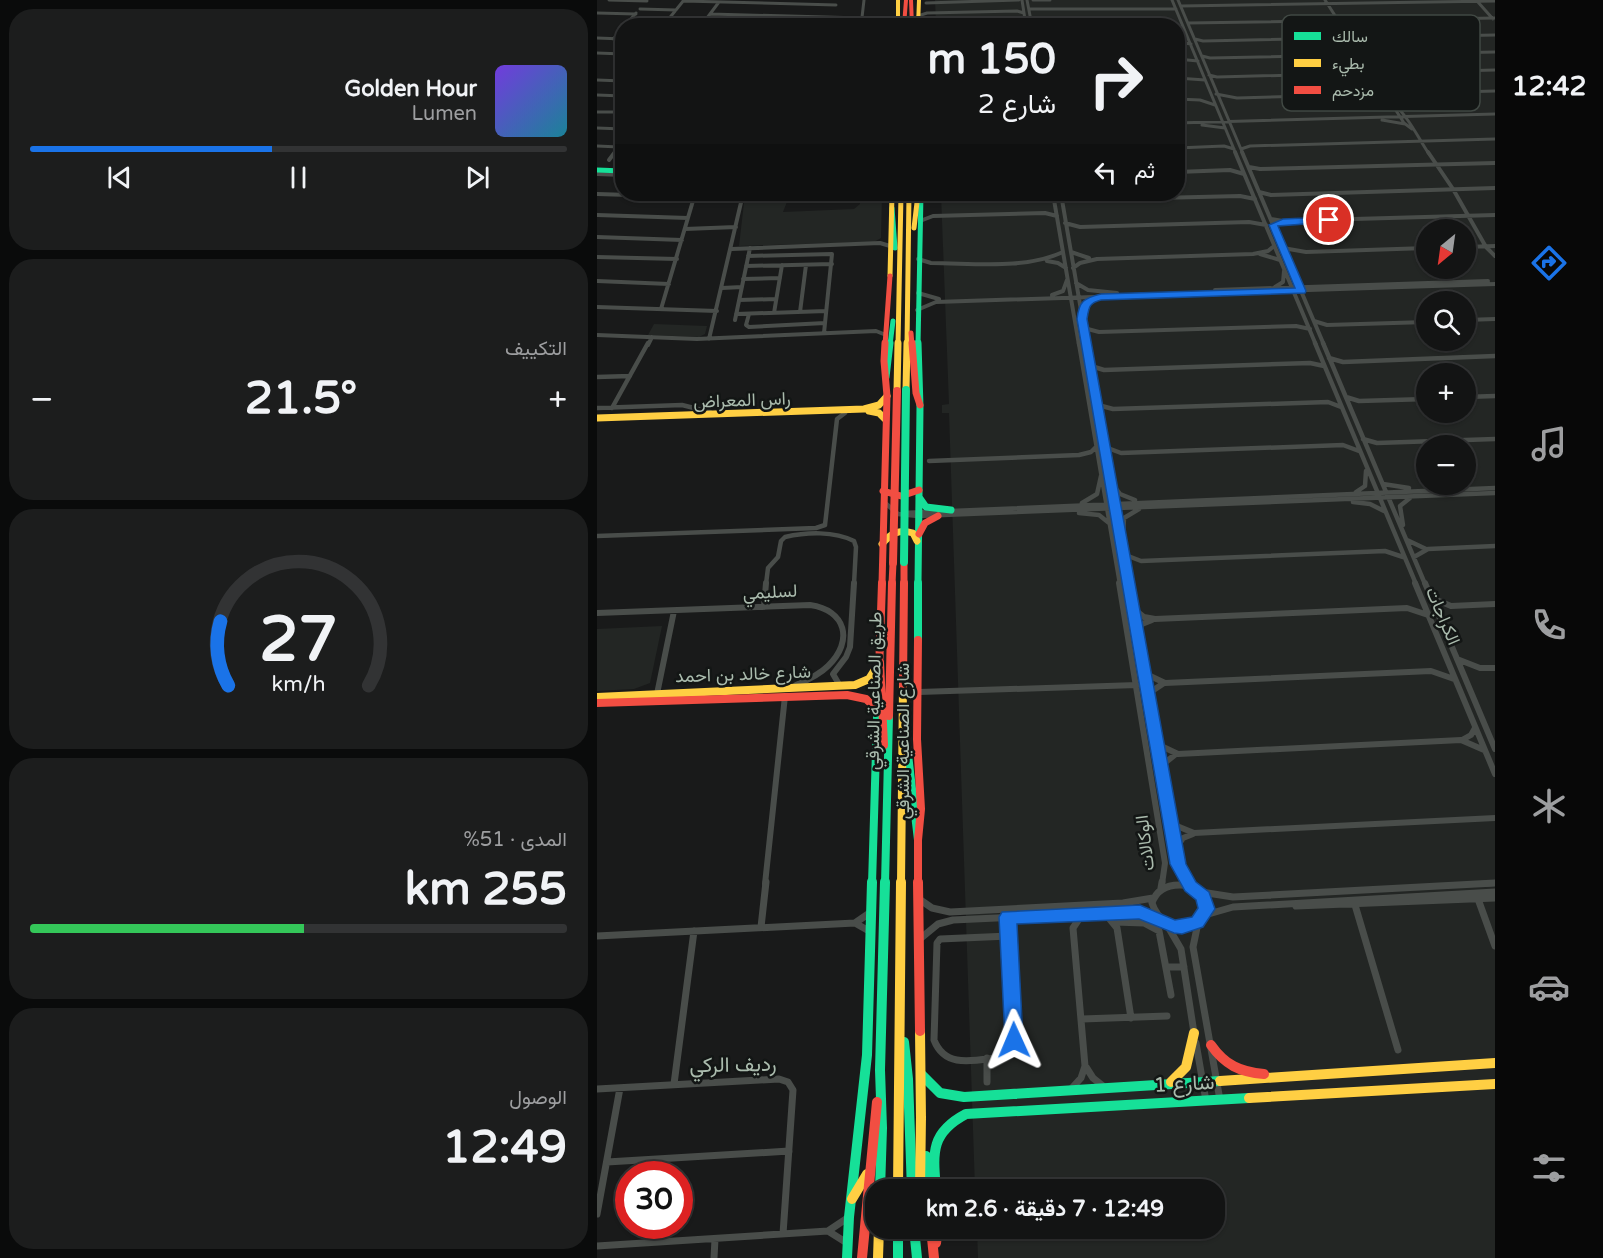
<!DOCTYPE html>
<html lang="ar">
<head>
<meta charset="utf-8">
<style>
	:root { --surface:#131414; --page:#1c1d1d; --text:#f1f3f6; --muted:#9d9ea0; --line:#323334; --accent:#1a73e8 }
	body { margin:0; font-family:"Varela Round",Vazirmatn,sans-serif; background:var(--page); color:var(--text); direction:rtl; height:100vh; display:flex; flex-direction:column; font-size:22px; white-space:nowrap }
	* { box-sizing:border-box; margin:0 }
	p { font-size:20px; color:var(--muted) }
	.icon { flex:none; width:33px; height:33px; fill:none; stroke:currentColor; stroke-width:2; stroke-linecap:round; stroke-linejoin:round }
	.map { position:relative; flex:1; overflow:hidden; direction:ltr }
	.drawer { display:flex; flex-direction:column; gap:9px; padding:9px; background:#0a0b0b; width:597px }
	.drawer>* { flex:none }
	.guide { position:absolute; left:18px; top:18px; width:570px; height:183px; border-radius:24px; box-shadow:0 2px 4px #0004,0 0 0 2px var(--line); direction:rtl; background:#131414; color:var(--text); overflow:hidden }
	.needle { width:39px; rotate:209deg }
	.fabs { position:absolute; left:819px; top:219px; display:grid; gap:12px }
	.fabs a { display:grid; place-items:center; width:60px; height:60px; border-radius:50%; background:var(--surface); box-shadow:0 2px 4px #0004,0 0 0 2px var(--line); font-size:30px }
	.speed { position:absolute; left:18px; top:1161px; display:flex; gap:12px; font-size:30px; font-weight:700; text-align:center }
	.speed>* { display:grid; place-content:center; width:78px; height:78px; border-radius:50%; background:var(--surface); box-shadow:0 2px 4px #0004,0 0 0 2px var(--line); line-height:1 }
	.speed .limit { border:9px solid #d22; background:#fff; color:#111 }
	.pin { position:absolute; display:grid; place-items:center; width:51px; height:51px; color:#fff; margin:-26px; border:3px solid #fff; border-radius:50%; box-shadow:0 2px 6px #0007 }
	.me { position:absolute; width:66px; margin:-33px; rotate:359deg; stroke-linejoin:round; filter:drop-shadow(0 0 4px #0008) }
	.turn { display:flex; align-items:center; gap:21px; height:126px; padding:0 30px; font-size:27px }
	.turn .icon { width:78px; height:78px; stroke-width:2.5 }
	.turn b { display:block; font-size:42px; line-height:51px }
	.then { display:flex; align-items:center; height:57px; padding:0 30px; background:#0003; gap:12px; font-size:22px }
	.big { font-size:45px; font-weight:700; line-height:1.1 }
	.drawer .card { flex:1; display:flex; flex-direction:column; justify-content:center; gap:9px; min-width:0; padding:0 21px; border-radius:24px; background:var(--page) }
	.drawer .dial { align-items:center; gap:0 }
	.dial svg { height:156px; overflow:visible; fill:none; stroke:var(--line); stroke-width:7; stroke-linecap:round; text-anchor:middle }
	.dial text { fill:var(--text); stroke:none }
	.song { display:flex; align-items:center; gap:18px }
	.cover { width:72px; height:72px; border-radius:9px; background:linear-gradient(135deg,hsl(260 70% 55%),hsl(190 70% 35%)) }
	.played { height:6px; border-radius:3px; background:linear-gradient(90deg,var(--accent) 45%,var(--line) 45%) }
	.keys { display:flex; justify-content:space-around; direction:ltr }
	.heat { display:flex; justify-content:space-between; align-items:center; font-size:33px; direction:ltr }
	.charge { height:9px; border-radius:4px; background:linear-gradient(90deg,#34c759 51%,var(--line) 0) }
	.trip { position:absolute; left:268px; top:1179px; width:360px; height:60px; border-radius:24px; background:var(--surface); box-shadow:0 2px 4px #0004,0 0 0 2px var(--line); font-weight:700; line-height:60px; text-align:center; direction:rtl }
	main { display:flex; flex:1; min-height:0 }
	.tab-bar { display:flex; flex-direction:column; width:108px; justify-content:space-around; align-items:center; background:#080808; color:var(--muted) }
	.tab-bar .icon { width:42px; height:42px }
	.tab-bar .active { color:var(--accent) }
	.tab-bar b { font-size:27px; color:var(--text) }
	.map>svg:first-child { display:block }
	.built { fill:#232624; fill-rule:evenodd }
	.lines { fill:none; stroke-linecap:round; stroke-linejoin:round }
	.street-far4 { stroke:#494d4a; stroke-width:3 }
	.street-far3 { stroke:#494d4a; stroke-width:4 }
	.street-far2 { stroke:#494d4a; stroke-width:4.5 }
	.street-far1 { stroke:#494d4a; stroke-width:6 }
	.street { stroke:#494d4a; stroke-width:7 }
	.fast-far3 { stroke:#16e098; stroke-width:5 }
	.fast-far2 { stroke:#16e098; stroke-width:7 }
	.fast-far1 { stroke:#16e098; stroke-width:8 }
	.fast { stroke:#16e098; stroke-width:10 }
	.slow-far4 { stroke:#ffcf43; stroke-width:4 }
	.slow-far3 { stroke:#ffcf43; stroke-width:5 }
	.slow-far2 { stroke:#ffcf43; stroke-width:7 }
	.slow-far1 { stroke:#ffcf43; stroke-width:8 }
	.slow { stroke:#ffcf43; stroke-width:10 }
	.jam-far4 { stroke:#f24e42; stroke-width:4 }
	.jam-far3 { stroke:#f24e42; stroke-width:5 }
	.jam-far2 { stroke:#f24e42; stroke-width:7 }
	.jam-far1 { stroke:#f24e42; stroke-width:8 }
	.jam { stroke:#f24e42; stroke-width:10 }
	.fast-bridge { stroke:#16e098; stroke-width:8 }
	.jam-bridge { stroke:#f24e42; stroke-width:8 }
	.route { fill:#1a73e8; stroke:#114b97; stroke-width:1.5 }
	.labels { text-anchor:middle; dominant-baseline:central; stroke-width:5; stroke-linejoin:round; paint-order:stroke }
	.street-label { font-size:18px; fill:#aabbad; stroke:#131615 }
	.near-street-label { font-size:21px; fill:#aabbad; stroke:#131615 }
	.key { fill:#131615; stroke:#404843; stroke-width:1.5 }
	.key-label { font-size:16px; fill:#aabbad }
</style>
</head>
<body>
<main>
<nav class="tab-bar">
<b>12:42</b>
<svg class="icon active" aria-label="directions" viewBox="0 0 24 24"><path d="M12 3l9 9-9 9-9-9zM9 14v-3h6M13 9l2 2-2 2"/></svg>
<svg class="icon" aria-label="music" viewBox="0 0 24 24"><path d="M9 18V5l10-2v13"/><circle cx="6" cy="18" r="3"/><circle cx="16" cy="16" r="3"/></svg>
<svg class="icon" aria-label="phone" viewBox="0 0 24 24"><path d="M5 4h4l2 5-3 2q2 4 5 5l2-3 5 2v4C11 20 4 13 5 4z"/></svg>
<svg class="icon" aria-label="climate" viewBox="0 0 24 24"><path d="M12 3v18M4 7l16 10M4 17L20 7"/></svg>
<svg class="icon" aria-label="car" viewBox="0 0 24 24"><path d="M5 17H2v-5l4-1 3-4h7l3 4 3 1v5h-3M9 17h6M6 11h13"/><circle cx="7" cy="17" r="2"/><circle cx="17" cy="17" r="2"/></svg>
<svg class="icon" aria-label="filters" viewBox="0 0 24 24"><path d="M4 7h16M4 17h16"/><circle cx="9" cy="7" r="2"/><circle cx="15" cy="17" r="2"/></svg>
</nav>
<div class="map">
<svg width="898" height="1258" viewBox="0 0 898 1258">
	<rect width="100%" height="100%" fill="#191a1a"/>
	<!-- built -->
	<path class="built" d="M 338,0 L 898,0 L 898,1258 L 381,1258 L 380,1229 L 618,1228 L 618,1190 L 378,1189 L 352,413 L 345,413 L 345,405 L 352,404 L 344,194 L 580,194 L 580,26 L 339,25 ZM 830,230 L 868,230 L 868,268 L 830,268 ZM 830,302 L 868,302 L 868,340 L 830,340 ZM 830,374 L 868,374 L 868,412 L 830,412 ZM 830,446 L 868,446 L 868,484 L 830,484 Z
		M 148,194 L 193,194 L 186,212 L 257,209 L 263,204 L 263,194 L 285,194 L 284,238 L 277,242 L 142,246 Z
		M 57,324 L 110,326 L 108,334 L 102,337 L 51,335 Z
		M 65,626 L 53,683 L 37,689 L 0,691 L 0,629 Z"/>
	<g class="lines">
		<!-- street-far4 -->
		<path class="street-far4" d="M 12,0 L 50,1
			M 425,0 L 429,26
			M 430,0 L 435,26
			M 436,0 L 453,0
			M 575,0 L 639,154
			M 581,0 L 646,154
			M 728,0 L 807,123 L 815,129
			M 86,1 L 239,5
			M 880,1 L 896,19
			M 329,3 L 422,0
			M 584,6 L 898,1
			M 43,9 L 79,10
			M 432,9 L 579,9
			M 0,13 L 39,14
			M 113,14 L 265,18
			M 321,16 L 330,13 L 420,11 L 427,13
			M 591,23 L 898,18
			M 28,26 L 39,13
			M 66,26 L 87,0
			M 104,26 L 122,2
			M 192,26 L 197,17
			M 264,26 L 267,0
			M 542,26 L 586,27
			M 0,38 L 26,39
			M 16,39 L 26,29
			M 598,39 L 606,41 L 898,35
			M 580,42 L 594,44
			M 0,53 L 26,54
			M 605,56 L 613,58 L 898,52
			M 580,59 L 601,61
			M 612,75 L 620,77 L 898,70
			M 580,78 L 608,80
			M 0,80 L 26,81
			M 619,94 L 640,98 L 898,91
			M 0,95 L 26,96
			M 580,99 L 603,100 L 618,105
			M 799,106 C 813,119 821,138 832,154
			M 0,112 L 26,112
			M 785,120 L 808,124
			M 580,123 L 898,114
			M 605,125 L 628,128
			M 0,128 L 26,129
			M 0,146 L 22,147
			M 580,148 L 627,146 L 637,149
			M 644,149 L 653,146 L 898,139
			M 17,154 L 26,142"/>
		<!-- street-far3 -->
		<path class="street-far3" d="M 638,152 L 719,345
			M 645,152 L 727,345
			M 831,152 L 856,189 L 889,247 L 898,256
			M 12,160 L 18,152
			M 652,167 L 663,169 L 898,163
			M 580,172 L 633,170 L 647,174
			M 0,174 L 26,175
			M 662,192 L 674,195 L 898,188
			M 0,194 L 97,197
			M 456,194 L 482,345
			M 464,194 L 490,345
			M 464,197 L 477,200 L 643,196 L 658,199
			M 0,215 L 91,218
			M 674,219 L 686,221 L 898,215
			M 323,221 L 336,216 L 448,213 L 460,216
			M 468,223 L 483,227 L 652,222 L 669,225
			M 88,229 L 139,227
			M 0,237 L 85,240
			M 868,247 L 898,246
			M 686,248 L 709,252 L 830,248
			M 135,249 L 283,243 L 293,246
			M 474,252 L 492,258
			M 663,254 L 683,260
			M 151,256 L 235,254 L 227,333
			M 0,257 L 80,259
			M 321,259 L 334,263 C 376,263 427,270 466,252
			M 450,261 L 461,263 L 469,268
			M 149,266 L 235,264
			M 476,268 L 483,263 L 500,259 L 656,254 L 671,251 L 677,246
			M 146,279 L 183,278
			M 0,281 L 72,284
			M 479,283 L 491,290 L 520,293
			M 678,287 L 686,282 L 687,271
			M 125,288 L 145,287
			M 618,290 L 891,281
			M 321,293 L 342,299
			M 455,295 L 466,291 L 470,280
			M 142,300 L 179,299
			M 0,307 L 120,311
			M 64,309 L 98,194
			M 320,310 L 339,302 L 898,284
			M 203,312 L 209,265
			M 177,313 L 185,265
			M 139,314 L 229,311
			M 152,314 L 149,325 L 152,327 L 228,323
			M 487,314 L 488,303 L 496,299
			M 138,320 L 153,248
			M 868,320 L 898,319
			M 717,321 L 730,325 L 830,322
			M 487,328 L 502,332 L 699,326 L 713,329
			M 0,335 L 100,339 L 279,331 L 289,335
			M 112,339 L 146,194
			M 51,345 L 55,337"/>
		<!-- street-far2 -->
		<path class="street-far2" d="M 482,343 L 523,584
			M 490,343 L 532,584
			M 718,343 L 819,584
			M 726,343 L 828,584
			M 732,358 L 746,362 L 898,356
			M 494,366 L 507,370 L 713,363 L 727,366
			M 0,377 L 33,376
			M 749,397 L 762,401 L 830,399
			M 868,397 L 898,396
			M 501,405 L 516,409 L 731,402 L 744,407
			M 0,408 L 85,405 L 113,412
			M 15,408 L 51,343
			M 766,439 L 780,443 L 898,439
			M 508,447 L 524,453 L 746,445 L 762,451
			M 332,461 L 482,455 L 494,452 L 500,446
			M 515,484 L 523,494 L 538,500
			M 786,484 L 812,488
			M 759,492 L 768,486 L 769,471
			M 287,502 L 301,514 L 321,516 L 898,493
			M 756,502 L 773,504 L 787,511
			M 485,503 L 500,494 L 504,476
			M 306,513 L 898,488
			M 482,513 L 502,515 L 512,523
			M 228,525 L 240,419 L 248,413
			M 806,525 L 803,506 L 813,498
			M 0,536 L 219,528 L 228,525
			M 526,538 L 527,518 L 542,509
			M 810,540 L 829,549
			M 526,554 L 544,561 L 788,551 L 806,557
			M 817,557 L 831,549 L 898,546
			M 169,584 L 171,568 L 181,557 L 184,541 L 188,537 C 210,532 237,531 257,541 L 259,547 L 257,584"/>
		<!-- street-far1 -->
		<path class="street-far1" d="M 522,583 L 568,863 L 565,884
			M 532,583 L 581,864 L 592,884
			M 818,583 L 898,774
			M 828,583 L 898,749
			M 835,598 L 854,606 L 898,604
			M 167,607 L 169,583
			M 537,609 L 547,617 L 558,619 L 810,608 L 831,615
			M 0,613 L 213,605 C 249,610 257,641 231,666 C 222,675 211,680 199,685
			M 540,631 L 545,624 L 555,620
			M 860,659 L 883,668 L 898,668
			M 549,674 L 568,683 L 834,671 L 857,679
			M 243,686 L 236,674 L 249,657 L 253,647 L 257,583
			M 322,692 L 540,685
			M 552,693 L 567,683
			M 60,694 L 77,611
			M 865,740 L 874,735 L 878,728
			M 562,745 L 581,754 L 864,740 L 887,750
			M 565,765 L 579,754
			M 575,824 L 597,833 L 898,818
			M 579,848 L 586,838 L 596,834
			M 168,884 L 188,696
			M 883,884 L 898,883"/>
		<!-- street -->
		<path class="street" d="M 591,882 C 596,889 607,895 609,903 C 616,930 566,938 555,903 C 561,885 577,883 594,886
			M 564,888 L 565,882
			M 604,892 L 636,897 L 898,883
			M 322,899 L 335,908 L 353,912 L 526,903 L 556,898
			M 881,899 L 898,946
			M 758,905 L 801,1050
			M 699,906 L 898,898
			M 507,912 L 520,928 L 534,1018
			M 608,915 L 636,907 L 898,892
			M 411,917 L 417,1002 L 415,1052 L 408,1057 C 381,1059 349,1071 337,1040 L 340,943 L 343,939 L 412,936
			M 518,922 L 547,923 L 562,931 L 574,995
			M 258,923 L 274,912
			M 601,923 L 596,947 L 623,1100
			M 570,925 L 584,949 L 597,1033
			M 164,927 L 169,882
			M 0,936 L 258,923 L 272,931
			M 324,938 L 341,924 L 356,920 L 531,912 L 543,912 L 559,917
			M 570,967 L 587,967
			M 485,1019 L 570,1016
			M 599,1043 L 609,1101
			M 390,1058 L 390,1082
			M 489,1067 L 496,1078 L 506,1086
			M 77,1084 L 97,931
			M 0,1089 L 182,1079 L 191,1082 L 196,1090 L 186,1234
			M 474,1089 L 484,1078 L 488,1066 L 476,928 L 486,913
			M 10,1162 L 192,1151
			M 0,1214 L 23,1088
			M 231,1231 L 250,1243
			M 0,1246 L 231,1231 L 252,1217
			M 117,1258 L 118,1239"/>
		<!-- fast-far3 -->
		<path class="fast-far3" d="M 0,170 L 26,171
			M 295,208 L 298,248
			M 293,345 L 296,321
			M 321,345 L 324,194"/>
		<!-- fast-far2 -->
		<path class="fast-far2" d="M 321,343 L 323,407 L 321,584
			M 289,377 L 293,343
			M 322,497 L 329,507 L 354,510"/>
		<!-- fast-far1 -->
		<path class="fast-far1" d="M 321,640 L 321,583
			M 310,746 L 321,840
			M 275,884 L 281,684
			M 288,884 L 292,716"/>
		<!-- fast -->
		<path class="fast" d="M 307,1042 L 311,1079 L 315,1190
			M 324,1074 L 343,1093 L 367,1097 L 623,1081
			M 329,1156 L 331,1190
			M 283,1190 L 285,1128 L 283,1070 L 288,882
			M 339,1190 C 336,1153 333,1133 369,1114 L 652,1098
			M 301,1228 L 301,1258
			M 317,1228 L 320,1258
			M 250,1258 L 252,1217 L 270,1055 L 275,882"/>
		<!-- slow-far4 -->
		<path class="slow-far4" d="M 301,0 L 301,26
			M 321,26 L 322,0"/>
		<!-- slow-far3 -->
		<path class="slow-far3" d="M 317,228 L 321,194
			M 293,276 L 295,194
			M 301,345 L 304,194
			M 310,345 L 312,194"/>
		<!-- slow-far2 -->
		<path class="slow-far2" d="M 309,390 L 310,343
			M 300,391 L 301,343
			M 272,411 L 282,413 L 288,419
			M 0,418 L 267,409 L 282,405 L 290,396
			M 285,544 C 294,533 302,529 316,533 L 320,541"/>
		<!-- slow-far1 -->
		<path class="slow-far1" d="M 0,697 L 258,685 L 272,679 L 282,663
			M 304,884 L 306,685"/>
		<!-- slow -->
		<path class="slow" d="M 323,1031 L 324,1120
			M 623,1081 L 898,1063
			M 574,1082 L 589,1067 L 597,1033
			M 652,1098 L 898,1084
			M 301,1190 L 304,882
			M 323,1190 L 324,1116
			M 255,1199 L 270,1174
			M 281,1258 L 282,1228"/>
		<!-- jam-far4 -->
		<path class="jam-far4" d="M 314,0 L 315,26
			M 307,26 L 309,0"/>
		<!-- jam-far3 -->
		<path class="jam-far3" d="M 314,333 L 315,345
			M 288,345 L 293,276"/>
		<!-- jam-far2 -->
		<path class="jam-far2" d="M 315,343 L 319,393 L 323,405
			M 286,491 L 304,496 L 322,490
			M 322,534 L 328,523 L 341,516
			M 285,584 L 290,396 L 287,361 L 288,343
			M 295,584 L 296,563
			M 307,584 L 307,562"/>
		<!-- jam-far1 -->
		<path class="jam-far1" d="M 321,640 L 320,739 L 324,809 L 321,840 L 321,884
			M 283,662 L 287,745
			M 282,671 L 285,583
			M 306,685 L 307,583
			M 0,703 L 250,695 L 269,699 L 278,707
			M 292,716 L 295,583"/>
		<!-- jam -->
		<path class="jam" d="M 321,882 L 323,1031
			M 614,1045 C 628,1065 643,1072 667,1074
			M 334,1228 L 337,1258
			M 339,1243 L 341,1228
			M 265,1258 L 280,1102"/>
		<!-- fast-bridge -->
		<path class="fast-bridge" d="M 307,562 L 309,390"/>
		<!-- jam-bridge -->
		<path class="jam-bridge" d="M 296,563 L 300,391"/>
	</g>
	<!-- route -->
	<path class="route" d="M 732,217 L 736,218 L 736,222 L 681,226 L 709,291 L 708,293 L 504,300 C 492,303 492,307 490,319 L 589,864 L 599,882 L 612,892 L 618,909 L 606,927 L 585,934 L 577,933 L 542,919 L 420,924 L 426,1040 L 423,1046 L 417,1048 L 410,1046 L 408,1040 L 402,917 L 405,912 L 543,905 L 578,920 L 595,917 L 601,908 L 599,900 L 588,891 L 573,864 L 480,319 C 482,301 487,298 504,294 L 698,288 L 672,225 L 686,219 Z"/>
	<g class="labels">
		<!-- street labels -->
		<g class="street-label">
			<text transform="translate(145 400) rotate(-2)">راس المعراض</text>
			<text transform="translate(173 592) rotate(-3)">لسليمي</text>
			<text transform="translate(846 616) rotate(67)">الكراجات</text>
			<text transform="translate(146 674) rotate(-2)">شارع خالد بن احمد</text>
			<text transform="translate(277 691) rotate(-89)">طريق الصناعية الشرقي</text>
			<text transform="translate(306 741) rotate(-90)">شارع الصناعية الشرقي</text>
			<text transform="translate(548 843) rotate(-97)">الوكالات</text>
		</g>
		<!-- near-street labels -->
		<g class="near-street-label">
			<text transform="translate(136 1065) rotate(-1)">رديف الركي</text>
			<text transform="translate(587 1084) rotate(-3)">شارع 1</text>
		</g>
	</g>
	<!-- legend -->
	<rect x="685" y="15" width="198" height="96" rx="9" class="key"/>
	<rect x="697" y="32" width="27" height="8" fill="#16e098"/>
	<rect x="697" y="59" width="27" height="8" fill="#ffcf43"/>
	<rect x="697" y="86" width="27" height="8" fill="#f24e42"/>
	<g class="key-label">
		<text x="735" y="42">سالك</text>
		<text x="735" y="69">بطيء</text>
		<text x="735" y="96">مزدحم</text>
	</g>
</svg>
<div class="fabs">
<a><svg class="needle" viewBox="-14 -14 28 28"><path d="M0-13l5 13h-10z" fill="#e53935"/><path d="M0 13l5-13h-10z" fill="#9d9ea0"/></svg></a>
<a><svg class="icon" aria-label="search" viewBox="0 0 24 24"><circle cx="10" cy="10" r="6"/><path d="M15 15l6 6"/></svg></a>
<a>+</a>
<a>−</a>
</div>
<div class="speed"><div class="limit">30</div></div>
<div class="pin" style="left:732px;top:220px;background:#d93025"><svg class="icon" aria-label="arrive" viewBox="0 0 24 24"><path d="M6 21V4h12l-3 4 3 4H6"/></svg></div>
<svg class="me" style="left:417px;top:1040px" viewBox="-20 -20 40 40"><path d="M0-17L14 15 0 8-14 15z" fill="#1a73e8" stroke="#fff" stroke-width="4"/></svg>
<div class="trip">12:49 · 7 دقيقة · 2.6 km</div>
<div class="guide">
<div class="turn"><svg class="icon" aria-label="right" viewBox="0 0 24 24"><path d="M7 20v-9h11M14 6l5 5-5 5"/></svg><div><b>150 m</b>شارع 2</div></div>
<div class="then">ثم<svg class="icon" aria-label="left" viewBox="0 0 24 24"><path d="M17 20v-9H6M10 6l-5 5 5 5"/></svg></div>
</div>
</div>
<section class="drawer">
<div class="card">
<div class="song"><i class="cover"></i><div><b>Golden Hour</b><p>Lumen</p></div></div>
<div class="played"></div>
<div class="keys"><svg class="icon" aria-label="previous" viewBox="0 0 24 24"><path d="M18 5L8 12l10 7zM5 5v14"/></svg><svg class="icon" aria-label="pause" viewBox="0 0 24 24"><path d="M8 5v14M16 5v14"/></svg><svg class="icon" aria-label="next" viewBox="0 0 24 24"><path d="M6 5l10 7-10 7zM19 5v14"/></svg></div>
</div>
<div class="card"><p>التكييف</p>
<div class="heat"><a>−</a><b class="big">21.5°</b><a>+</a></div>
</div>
<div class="card dial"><svg viewBox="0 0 100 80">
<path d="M14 69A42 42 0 1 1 86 69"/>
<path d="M14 69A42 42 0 0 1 10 36" stroke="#1a73e8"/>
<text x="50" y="56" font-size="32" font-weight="700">27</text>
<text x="50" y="72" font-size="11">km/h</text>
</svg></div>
<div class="card"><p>المدى · 51%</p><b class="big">255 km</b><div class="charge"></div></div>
<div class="card"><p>الوصول</p><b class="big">12:49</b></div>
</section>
</main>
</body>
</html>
